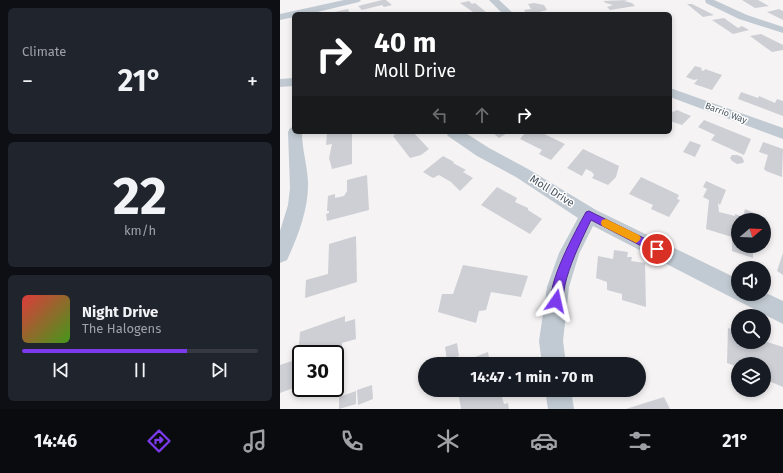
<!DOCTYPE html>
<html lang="en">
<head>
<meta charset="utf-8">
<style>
	:root { --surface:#171b24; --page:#20242c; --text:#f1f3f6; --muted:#9ea1a6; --line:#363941; --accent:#7c3aed }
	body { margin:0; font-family:"Fira Sans",sans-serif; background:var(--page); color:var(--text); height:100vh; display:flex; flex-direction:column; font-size:15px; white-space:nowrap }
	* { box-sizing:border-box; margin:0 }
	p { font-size:13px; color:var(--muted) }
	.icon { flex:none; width:22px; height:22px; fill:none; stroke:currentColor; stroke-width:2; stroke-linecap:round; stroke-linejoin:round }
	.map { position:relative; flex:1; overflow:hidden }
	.details { display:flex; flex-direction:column; gap:8px; padding:8px; background:#0d0f14; width:280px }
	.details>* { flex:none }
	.hud { position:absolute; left:12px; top:12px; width:380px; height:122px; border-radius:6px; box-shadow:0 2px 6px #0003; background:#202124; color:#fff; overflow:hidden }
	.needle { width:26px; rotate:71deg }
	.buttons { position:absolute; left:451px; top:213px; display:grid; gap:8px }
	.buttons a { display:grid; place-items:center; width:40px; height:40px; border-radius:50%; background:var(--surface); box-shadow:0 2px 6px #0003; font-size:20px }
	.speed { position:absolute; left:12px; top:345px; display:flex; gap:8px; font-size:20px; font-weight:700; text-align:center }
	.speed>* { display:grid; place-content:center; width:52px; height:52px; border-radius:50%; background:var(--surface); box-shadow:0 2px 6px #0003; line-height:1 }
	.speed .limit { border:2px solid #111; border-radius:6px; background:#fff; color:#111 }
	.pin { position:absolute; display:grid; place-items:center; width:34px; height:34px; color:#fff; margin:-17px; border:2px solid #fff; border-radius:50%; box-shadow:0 1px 4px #0007 }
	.me { position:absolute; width:44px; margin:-22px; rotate:11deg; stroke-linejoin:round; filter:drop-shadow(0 0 3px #0008) }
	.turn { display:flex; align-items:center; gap:14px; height:84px; padding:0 16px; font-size:18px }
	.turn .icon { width:52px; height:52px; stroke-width:2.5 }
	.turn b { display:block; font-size:28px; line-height:34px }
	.lanes { display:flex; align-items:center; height:38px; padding:0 16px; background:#0003; justify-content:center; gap:20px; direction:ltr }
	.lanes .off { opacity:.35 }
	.big { font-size:30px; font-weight:700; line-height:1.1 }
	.details .widget { flex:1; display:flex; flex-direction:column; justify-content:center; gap:6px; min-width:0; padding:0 14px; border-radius:6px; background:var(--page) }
	.details .dial { align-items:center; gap:0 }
	.dial b { font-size:52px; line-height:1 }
	.song { display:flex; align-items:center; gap:12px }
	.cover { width:48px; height:48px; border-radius:6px; background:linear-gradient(135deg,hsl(0 70% 55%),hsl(100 70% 35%)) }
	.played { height:4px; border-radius:2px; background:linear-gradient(90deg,var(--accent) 70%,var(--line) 70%) }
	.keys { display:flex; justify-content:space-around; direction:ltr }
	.heat { display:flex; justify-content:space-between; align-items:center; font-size:22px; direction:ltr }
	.trip { position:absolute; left:138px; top:357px; width:228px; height:40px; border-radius:20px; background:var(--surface); box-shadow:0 2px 6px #0003; font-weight:700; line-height:40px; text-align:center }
	.tab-bar { display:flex; height:64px; justify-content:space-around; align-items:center; background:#090b0e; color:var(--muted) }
	.tab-bar .icon { width:28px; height:28px }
	.tab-bar .on { color:var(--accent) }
	.tab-bar b { font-size:18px; color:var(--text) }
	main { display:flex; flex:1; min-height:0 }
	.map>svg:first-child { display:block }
	.building { fill:#cdcfd5 }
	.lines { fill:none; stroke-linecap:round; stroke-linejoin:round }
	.minor { fill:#c1cad2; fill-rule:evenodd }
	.route { fill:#7c3aed; stroke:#51269a }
	.slow { fill:#f59e0b }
	.labels { text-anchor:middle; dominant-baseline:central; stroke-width:3; stroke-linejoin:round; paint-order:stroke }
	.far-street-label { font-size:9px; fill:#4a5661; stroke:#fff }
	.street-label { font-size:11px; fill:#4a5661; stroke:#fff }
</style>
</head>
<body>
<main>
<section class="details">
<div class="widget"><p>Climate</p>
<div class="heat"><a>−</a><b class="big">21°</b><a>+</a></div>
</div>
<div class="widget dial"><b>22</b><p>km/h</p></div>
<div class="widget">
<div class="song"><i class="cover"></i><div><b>Night Drive</b><p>The Halogens</p></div></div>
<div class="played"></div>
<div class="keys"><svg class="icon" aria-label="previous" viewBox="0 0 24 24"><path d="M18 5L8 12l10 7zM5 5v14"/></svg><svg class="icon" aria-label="pause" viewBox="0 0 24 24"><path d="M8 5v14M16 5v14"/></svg><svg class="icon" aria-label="next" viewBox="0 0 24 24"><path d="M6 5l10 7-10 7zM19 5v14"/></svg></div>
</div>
</section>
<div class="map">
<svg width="503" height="409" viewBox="0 0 503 409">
	<rect width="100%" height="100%" fill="#f5f3f3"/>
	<!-- building -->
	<path class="building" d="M 102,0 L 106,0 L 112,5 L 104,7 L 102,5 L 82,10 L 78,6 Z
		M 348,0 L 344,1 L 352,3 L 355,6 L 330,10 L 327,7 L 333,5 L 326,3 L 323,1 Z
		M 462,0 L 478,0 L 489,6 L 475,8 Z
		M 189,1 L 192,4 L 195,3 L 206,12 L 199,14 L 189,14 L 188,13 L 193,12 L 180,3 Z
		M 254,3 L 264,5 L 267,10 L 256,13 L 257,14 L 247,14 L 244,10 L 251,9 L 248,4 Z
		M 407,4 L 412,4 L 434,15 L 423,17 Z
		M 68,9 L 70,14 L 51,14 L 50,13 Z
		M 499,9 L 503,11 L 503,20 L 487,12 Z
		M 444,18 L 458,28 L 462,26 L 469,30 L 453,34 L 432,20 Z
		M 481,34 L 503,45 L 503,50 L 492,52 L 470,36 Z
		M 415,66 L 422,68 L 421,70 L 424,71 L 425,69 L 442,75 L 432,90 L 414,84 L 418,79 L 414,80 L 406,77 Z
		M 461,92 L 478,98 L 479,96 L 495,103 L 497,99 L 503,101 L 503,116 L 458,99 Z
		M 390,109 L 393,112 L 397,110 L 411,116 L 402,125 L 390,121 Z
		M 424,120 L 471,139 L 464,155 L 431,140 L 435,135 L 418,127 Z
		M 52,132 L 72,132 L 72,164 L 52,169 L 49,158 L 52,144 L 46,145 L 47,133 Z
		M 113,132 L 133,132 L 149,149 L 141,155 L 130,158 L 113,136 L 115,135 Z
		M 212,132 L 229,132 L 219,138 Z
		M 246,132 L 260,132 L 285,144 L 271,160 L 259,154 L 262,150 L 240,139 Z
		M 410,141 L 421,145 L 415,157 L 403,152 Z
		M 483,142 L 503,149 L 502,177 L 486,171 L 484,169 L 488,155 L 479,152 Z
		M 303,149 L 339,166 L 336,177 L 328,185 L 312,178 L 314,175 L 312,172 L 306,169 L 302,176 L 287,168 Z
		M 452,155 L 457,155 L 462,157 L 464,161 L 463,163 L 457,164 L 452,161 L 450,158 Z
		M 163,156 L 174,162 L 173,163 L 186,170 L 183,172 L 193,178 L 180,191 L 171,182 L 159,175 L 153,178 L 143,172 Z
		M 87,175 L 89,210 L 47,221 L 46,214 L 49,213 L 49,211 L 47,211 L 48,196 L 55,194 L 55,198 L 64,196 L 67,191 L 67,180 Z
		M 361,177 L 399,195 L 397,199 L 400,200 L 389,217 L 371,209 L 373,205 L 349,194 Z
		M 426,181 L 446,190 L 440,205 L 438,203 L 439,212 L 455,216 L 455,214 L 463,217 L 465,209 L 486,218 L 484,224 L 484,220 L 458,220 L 458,246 L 473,246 L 473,258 L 452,251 L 452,237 L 426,229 L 429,200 L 423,197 L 427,189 L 423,187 Z
		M 217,187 L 237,198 L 235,202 L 248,208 L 248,210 L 262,219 L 250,234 L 201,205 Z
		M 76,236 L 77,282 L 25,298 L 26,280 L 48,274 L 49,244 Z
		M 334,250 L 348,252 L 347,257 L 352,257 L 351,261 L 365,263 L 366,307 L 342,300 L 342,294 L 327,290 L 327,282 L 316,278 L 318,256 L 333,259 Z
		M 503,253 L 503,275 L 497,271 Z
		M 183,265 L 248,276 L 241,297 L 211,292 L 206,310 L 199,311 L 196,323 L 158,312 L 162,294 L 173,294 Z
		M 65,316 L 65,322 L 75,319 L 76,339 L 62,343 L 62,346 L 53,350 L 53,354 L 21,354 L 21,385 L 0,393 L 0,365 L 18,359 L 20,332 Z
		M 448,328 L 458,331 L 458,342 L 484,342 L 484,341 L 503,347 L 503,387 L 484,379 L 484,364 L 458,364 L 458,367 L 447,363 Z
		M 177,343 L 179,356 L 167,360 L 165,347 Z
		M 208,352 L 210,364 L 182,364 L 181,361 L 195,357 Z
		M 92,385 L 93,399 L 78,405 L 77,390 Z
		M 186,390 L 220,390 L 224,404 L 228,403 L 229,409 L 181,409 L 179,397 L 186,394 Z
		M 76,391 L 76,404 L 59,409 L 59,397 Z
		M 384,397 L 390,409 L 346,409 Z"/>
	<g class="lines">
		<!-- minor -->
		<path class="minor" d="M 64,0 L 81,0 L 79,2 L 29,14 L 14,14 L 14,17 L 0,20 L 0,14 Z
			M 209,0 L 219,0 L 234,14 L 223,14 Z
			M 425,0 L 434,0 L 467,15 L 503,27 L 503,33 L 459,19 L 426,3 Z
			M 14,78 L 14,86 L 0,87 L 0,79 Z
			M 390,88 L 503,128 L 503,139 L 390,97 Z
			M 14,127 L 14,132 L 22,132 C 22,149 27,164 28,181 C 29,208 18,236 7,260 L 0,263 L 0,231 L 8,205 L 10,188 L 8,132 L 10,128 Z
			M 166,132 L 184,132 L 209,148 L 248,169 L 316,210 L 458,279 L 458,294 L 484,294 L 484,292 L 503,301 L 503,324 L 313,226 L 299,254 L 289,287 L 283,341 L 286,364 L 262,364 L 259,341 L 267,287 L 279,253 L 298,218 L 236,177 L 197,156 L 168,136 Z
			M 265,390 L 291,390 L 294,409 L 268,409 Z"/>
	</g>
	<!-- route -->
	<path class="route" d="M 309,211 L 380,246 L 382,249 L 380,252 L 377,254 L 373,252 L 311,220 C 302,239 293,257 287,277 C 284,286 284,296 280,305 L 276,306 L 272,305 C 265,286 296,230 306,212 Z"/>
	<!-- slow -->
	<path class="slow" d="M 326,219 L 359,235 L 361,238 L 359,241 L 356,243 L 322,226 L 321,223 L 322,220 Z"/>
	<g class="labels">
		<!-- far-street labels -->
		<g class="far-street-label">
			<text transform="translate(446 113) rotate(21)">Barrio Way</text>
		</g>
		<!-- street labels -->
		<g class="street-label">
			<text transform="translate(272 191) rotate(32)">Moll Drive</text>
		</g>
	</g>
</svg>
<div class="buttons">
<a><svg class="needle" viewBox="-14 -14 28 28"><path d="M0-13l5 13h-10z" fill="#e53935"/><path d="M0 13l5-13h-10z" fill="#9ea1a6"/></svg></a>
<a><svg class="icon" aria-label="sound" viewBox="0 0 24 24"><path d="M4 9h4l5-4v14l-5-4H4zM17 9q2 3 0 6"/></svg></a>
<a><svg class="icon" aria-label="search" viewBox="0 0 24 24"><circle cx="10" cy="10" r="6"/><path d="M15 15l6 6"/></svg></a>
<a><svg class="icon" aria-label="layers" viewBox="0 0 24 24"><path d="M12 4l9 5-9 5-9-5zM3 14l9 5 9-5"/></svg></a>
</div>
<div class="speed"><div class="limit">30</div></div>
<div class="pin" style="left:377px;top:249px;background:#d93025"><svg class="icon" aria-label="arrive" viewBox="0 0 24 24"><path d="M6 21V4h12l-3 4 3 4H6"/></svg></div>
<svg class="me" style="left:276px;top:301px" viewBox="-20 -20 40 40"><path d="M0-17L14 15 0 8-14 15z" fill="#7c3aed" stroke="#fff" stroke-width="4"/></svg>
<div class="trip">14:47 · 1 min · 70 m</div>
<div class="hud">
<div class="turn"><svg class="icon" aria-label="right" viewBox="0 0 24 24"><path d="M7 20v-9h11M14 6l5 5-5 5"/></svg><div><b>40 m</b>Moll Drive</div></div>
<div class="lanes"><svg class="icon off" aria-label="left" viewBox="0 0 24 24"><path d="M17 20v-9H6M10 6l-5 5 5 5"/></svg><svg class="icon off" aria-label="ahead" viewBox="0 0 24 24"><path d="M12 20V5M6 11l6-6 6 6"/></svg><svg class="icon" aria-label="right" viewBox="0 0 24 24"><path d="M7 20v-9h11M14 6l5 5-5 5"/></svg></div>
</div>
</div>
</main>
<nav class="tab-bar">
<b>14:46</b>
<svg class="icon on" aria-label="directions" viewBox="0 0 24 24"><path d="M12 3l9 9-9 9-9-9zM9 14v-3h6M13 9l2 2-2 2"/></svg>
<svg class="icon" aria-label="music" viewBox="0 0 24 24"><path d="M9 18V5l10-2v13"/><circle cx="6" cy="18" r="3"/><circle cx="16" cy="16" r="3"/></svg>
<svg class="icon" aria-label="phone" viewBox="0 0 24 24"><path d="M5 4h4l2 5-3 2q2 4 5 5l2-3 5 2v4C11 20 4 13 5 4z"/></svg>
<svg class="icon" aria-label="climate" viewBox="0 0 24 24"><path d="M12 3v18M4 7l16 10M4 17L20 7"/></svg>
<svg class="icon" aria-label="car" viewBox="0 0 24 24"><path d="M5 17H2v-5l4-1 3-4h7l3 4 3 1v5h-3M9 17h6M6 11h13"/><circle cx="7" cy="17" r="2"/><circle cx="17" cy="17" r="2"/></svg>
<svg class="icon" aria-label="filters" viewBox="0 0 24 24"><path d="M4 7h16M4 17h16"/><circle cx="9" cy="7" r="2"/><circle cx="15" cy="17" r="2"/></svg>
<b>21°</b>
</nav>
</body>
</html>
